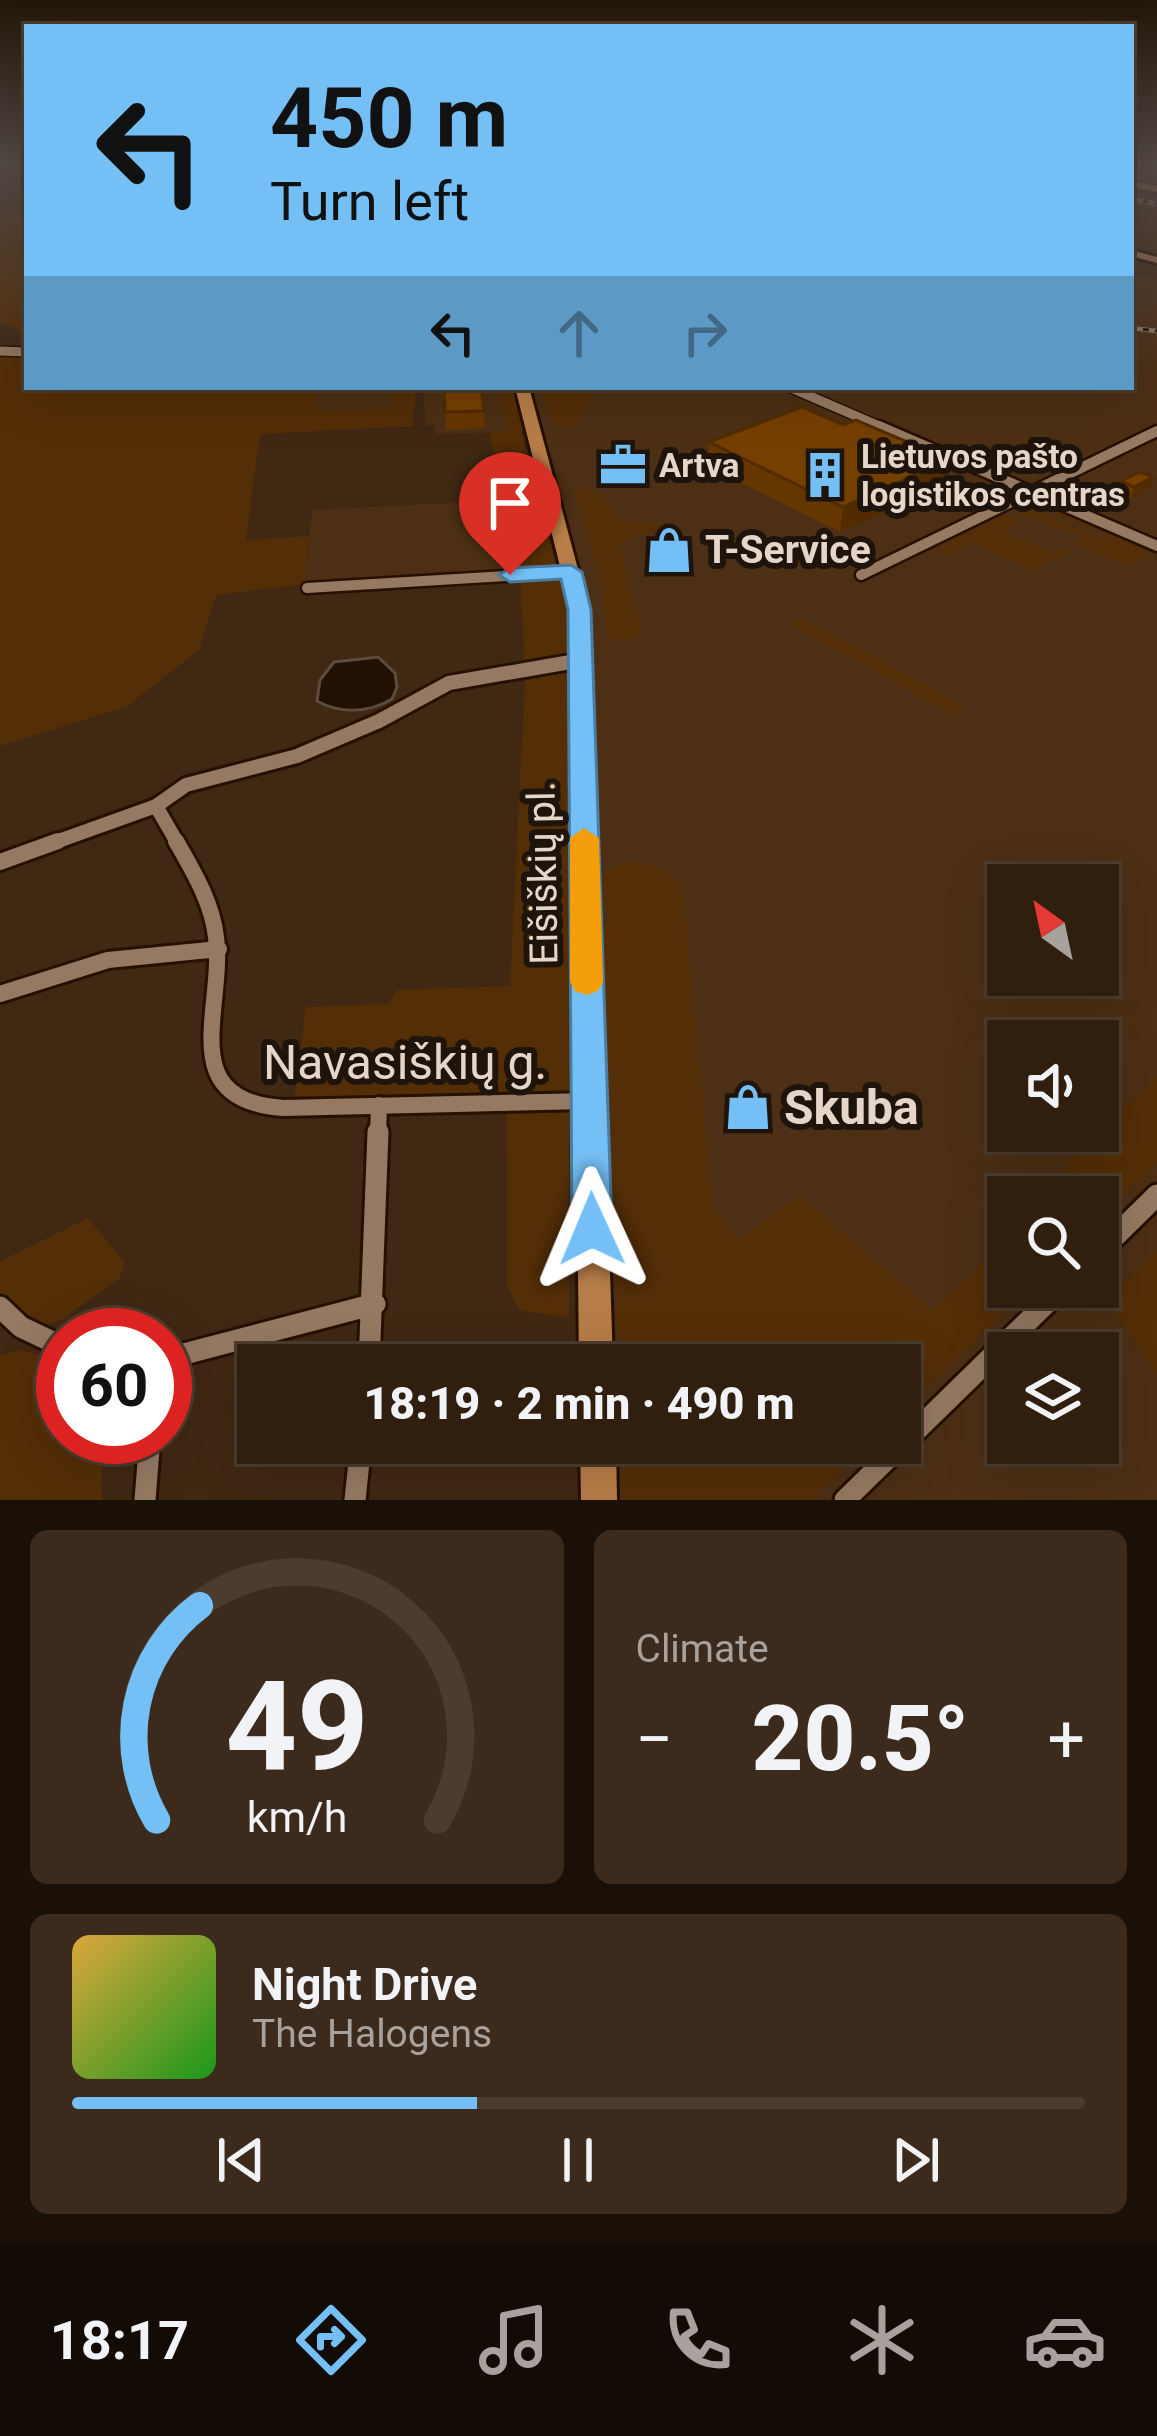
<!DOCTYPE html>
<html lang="en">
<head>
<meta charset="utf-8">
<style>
	:root { --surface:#301e0e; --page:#3c2b1c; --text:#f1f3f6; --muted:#a8a29e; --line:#4b3c2e; --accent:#74c0f6 }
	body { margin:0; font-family:Roboto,sans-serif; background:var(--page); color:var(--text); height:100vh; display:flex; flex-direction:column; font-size:45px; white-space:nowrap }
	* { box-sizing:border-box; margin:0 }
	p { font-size:39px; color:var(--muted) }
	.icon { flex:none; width:66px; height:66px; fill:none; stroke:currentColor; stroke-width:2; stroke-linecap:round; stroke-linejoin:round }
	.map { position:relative; height:1500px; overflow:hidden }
	.details { display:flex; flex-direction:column; gap:30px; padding:30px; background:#1a1008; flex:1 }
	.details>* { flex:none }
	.top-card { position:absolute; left:24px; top:24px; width:1110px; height:366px; border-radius:0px; box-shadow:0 12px 48px #0002,0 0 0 3px var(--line); background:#74c0f6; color:#111; overflow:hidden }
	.needle { width:78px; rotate:327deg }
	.fabs { position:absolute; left:987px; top:864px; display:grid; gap:24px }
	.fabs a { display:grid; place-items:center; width:132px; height:132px; border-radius:0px; background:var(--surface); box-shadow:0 12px 48px #0002,0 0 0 3px var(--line); font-size:60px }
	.speed { position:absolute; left:36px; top:1308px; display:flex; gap:24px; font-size:60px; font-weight:700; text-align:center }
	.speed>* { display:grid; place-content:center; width:156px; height:156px; border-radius:50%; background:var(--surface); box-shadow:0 12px 48px #0002,0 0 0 3px var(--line); line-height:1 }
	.speed .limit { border:18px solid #d22; background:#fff; color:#111 }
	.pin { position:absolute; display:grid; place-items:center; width:102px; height:102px; color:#fff; margin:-123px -51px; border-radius:50% 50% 50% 0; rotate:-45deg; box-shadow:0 0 12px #0007 }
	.pin .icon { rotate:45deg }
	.me { position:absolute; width:132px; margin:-66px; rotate:359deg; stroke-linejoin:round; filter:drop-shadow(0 0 9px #0008) }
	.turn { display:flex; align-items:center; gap:42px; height:252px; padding:0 48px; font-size:54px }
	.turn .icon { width:156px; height:156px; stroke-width:2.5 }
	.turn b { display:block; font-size:84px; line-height:102px }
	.lanes { display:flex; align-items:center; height:114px; padding:0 48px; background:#0003; justify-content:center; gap:60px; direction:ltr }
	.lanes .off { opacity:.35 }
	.big { font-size:90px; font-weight:800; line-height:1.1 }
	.details .tile { flex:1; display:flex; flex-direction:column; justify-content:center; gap:18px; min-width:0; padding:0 42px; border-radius:18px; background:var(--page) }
	.details .dial { align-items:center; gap:0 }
	.dial svg { height:312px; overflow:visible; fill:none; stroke:var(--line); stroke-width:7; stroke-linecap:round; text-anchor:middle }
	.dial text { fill:var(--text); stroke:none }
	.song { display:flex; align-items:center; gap:36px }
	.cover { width:144px; height:144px; border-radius:18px; background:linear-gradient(135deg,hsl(40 70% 55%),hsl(120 70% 35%)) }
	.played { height:12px; border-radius:6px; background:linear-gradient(90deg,var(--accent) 40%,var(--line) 40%) }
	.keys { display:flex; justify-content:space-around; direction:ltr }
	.heat { display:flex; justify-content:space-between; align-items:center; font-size:66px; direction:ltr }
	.details .tiles { flex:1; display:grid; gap:30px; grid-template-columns:1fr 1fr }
	.tile:last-child { grid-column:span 2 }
	.trip { position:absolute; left:237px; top:1344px; width:684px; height:120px; border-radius:0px; background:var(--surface); box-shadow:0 12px 48px #0002,0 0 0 3px var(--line); font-weight:800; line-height:120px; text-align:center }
	.tabs { display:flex; height:192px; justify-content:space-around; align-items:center; background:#130c06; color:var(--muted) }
	.tabs .icon { width:84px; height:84px }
	.tabs .on { color:var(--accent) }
	.tabs b { font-size:54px; color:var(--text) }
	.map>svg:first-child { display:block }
	.built { fill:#4c2f15; fill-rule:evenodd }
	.green { fill:#542e07 }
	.water { fill:#221002; stroke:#5d4b3e; stroke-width:3 }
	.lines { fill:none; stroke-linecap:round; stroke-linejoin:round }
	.minor-far4-casing { stroke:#261000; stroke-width:12 }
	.minor-far3-casing { stroke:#261000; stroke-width:15 }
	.minor-far2-casing { stroke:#261000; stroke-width:20 }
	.minor-far1-casing { stroke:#261000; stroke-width:22 }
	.minor-casing { stroke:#261000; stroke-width:27 }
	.secondary-casing { stroke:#261000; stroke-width:6 }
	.primary-casing { stroke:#261000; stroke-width:6 }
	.minor-far4 { stroke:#957962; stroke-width:9 }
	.minor-far3 { stroke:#957962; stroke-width:10 }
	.minor-far2 { stroke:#957962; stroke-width:14 }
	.minor-far1 { stroke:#957962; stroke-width:16 }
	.minor { stroke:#957962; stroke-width:21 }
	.secondary { fill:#a67b55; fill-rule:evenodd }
	.primary { fill:#b77d48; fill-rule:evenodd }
	.rail-casing { stroke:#8f7b6a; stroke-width:4.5 }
	.rail { stroke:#1e140b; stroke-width:3; stroke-dasharray:6; stroke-linecap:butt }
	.wall { fill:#653600 }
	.shaded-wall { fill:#522c00 }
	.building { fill:#753f00; stroke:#522c00; stroke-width:3 }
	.route { fill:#74c0f6; stroke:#4b7da0; stroke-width:3 }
	.slow { fill:#f59e0b }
	.labels { text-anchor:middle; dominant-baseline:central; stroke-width:12; stroke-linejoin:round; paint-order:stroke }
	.far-poi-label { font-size:33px; font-weight:bold; fill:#e6d6ca; stroke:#1e140b; text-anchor:start }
	.poi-label { font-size:39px; font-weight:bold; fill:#e6d6ca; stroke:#1e140b; text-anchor:start }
	.street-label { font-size:39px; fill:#e6d6ca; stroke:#1e140b }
	.near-street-label { font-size:48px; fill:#e6d6ca; stroke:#1e140b }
	.near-poi-label { font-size:48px; font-weight:bold; fill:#e6d6ca; stroke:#1e140b; text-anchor:start }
</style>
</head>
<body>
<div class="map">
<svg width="1157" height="1500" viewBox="0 0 1157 1500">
	<rect width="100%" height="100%" fill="#402813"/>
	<!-- built -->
	<path class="built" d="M 1131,275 L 1157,279 L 1157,1500 L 613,1500 L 612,1443 L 900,1443 L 900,1365 L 610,1365 L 590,621 L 529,387 L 1131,387 ZM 1008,885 L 1098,885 L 1098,975 L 1008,975 ZM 1008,1041 L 1098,1041 L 1098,1131 L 1008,1131 ZM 1008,1197 L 1098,1197 L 1098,1287 L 1008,1287 ZM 1008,1353 L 1098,1353 L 1098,1443 L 1008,1443 Z
		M 315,387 L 392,387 L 390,408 L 316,412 Z
		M 424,387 L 497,387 L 507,432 L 435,434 L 434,425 L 425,425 Z
		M 504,500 L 520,572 L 305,584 L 312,510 Z"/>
	<!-- green -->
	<path class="green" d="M 27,212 L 27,334 L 0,322 L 0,213 Z
		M 0,354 L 27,355 L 27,387 L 315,387 L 317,412 L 390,408 L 392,387 L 416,387 L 413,426 L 260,434 L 246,540 L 309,536 L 305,584 L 216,595 L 199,650 L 126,707 L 0,746 Z
		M 497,387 L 512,387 L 525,427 L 521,432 L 568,612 L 569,1318 L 519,1310 L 507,1286 L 506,1093 L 294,1101 L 306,1007 L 388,1004 L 396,990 L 510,986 L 525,679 L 520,572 L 489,432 L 507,431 Z
		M 541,387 L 567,393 L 614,387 C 591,392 583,406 577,427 L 553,426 Z
		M 587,487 L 601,494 L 621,520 L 674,524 L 633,536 L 620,547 L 642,632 L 628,642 L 611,639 L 608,633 L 603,590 L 574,491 Z
		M 1029,503 L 1044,503 L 1102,528 L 1097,531 L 1041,508 L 1035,512 L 1097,537 L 1109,532 L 1140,546 L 1150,556 L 1130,567 L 1074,544 L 1083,537 L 1013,511 Z
		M 1006,514 L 1021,521 L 1003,531 L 1054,554 L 1066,548 L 1073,551 L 1032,571 L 974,543 L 947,556 L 935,549 Z
		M 800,617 L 966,706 L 952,715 L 789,624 Z
		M 627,861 C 653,863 667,868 683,889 L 713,1207 L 739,1239 L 800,1195 L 932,1310 L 1008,1239 L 1008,1287 L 1029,1287 L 900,1413 L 900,1365 L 619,1365 L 617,1291 L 607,1256 L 600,936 L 608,915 L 602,881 L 610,869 Z
		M 1157,1077 L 1157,1163 L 1098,1220 L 1098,1197 L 1052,1197 L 1063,1187 L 1069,1160 Z
		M 88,1218 L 125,1263 L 120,1278 L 61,1320 L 39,1327 L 0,1293 L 0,1261 Z
		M 1157,1250 L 1157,1375 L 1107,1301 Z
		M 23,1350 L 63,1364 L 63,1437 L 102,1437 L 102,1500 L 0,1500 L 0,1355 Z
		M 620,1443 L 869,1443 L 811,1500 L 622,1500 Z"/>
	<!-- water -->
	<path class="water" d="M 378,657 L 395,673 L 397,687 L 392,699 C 369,713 340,714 317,701 L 320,680 L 334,662 Z"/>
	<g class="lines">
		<defs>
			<path id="minor-far4" d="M 0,351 L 27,352
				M 789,387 L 886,429"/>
			<path id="minor-far3" d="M 879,426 L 1157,546
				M 861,575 L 1157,431
				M 307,588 L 571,572"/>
			<path id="minor-far2" d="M 156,806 L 186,785 L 297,756 L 379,721 L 449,683 L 582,660
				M 50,844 L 156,806 L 178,844"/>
			<path id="minor-far1" d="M 176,841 C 193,871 212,902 216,937 C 225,1009 173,1100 283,1108 L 589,1101
				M 0,862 L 58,841
				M 0,994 L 108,960 L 219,949
				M 378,1135 L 379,1105"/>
			<path id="minor" d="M 1098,1253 L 1157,1195
				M 0,1307 L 21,1327 L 63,1347
				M 165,1359 L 375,1304
				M 369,1365 L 378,1132
				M 145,1500 L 150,1437
				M 355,1500 L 361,1443
				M 845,1500 L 1063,1287"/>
			<path id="secondary" d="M 1131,250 L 1157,257 L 1157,263 L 1131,256 Z"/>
			<path id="primary" d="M 1131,181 L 1157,186 L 1157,192 L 1131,187 Z
				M 515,387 L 529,387 L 589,610 L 613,1365 L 579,1365 L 571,610 Z
				M 580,1443 L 616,1443 L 617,1500 L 581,1500 Z"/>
		</defs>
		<!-- minor-far4 casing -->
		<use href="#minor-far4" class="minor-far4-casing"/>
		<!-- minor-far3 casing -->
		<use href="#minor-far3" class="minor-far3-casing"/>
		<!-- minor-far2 casing -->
		<use href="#minor-far2" class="minor-far2-casing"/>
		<!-- minor-far1 casing -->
		<use href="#minor-far1" class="minor-far1-casing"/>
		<!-- minor casing -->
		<use href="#minor" class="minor-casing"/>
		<!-- secondary casing -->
		<use href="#secondary" class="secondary-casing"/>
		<!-- primary casing -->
		<use href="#primary" class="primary-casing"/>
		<!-- minor-far4 -->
		<use href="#minor-far4" class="minor-far4"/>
		<!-- minor-far3 -->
		<use href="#minor-far3" class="minor-far3"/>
		<!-- minor-far2 -->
		<use href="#minor-far2" class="minor-far2"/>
		<!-- minor-far1 -->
		<use href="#minor-far1" class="minor-far1"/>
		<!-- minor -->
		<use href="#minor" class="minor"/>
		<!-- secondary -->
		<use href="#secondary" class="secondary"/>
		<!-- primary -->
		<use href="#primary" class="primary"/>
		<defs>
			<path id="rail" d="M 1131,199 L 1157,204
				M 1131,328 L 1157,331"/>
		</defs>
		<!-- rail casing -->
		<use href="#rail" class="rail-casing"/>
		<!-- rail -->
		<use href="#rail" class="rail"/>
	</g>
	<!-- wall -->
	<path class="wall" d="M 444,387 L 484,411 L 485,428 L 446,430 Z
		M 709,442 L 945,484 L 840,532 L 707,466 Z
		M 1121,481 L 1149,489 L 1131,499 L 1118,494 Z"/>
	<!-- shaded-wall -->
	<path class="shaded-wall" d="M 950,460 L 945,484 L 840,532 L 843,507 Z
		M 1153,477 L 1149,489 L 1131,499 L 1134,487 Z"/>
	<!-- building -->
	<path class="building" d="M 444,387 L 481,387 L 484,411 L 445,412 Z
		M 802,407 L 843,425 L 856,420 L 950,460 L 843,507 L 709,442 Z
		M 1140,472 L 1153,477 L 1134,487 L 1121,481 Z"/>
	<!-- sky -->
	<linearGradient id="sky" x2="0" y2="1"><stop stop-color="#23160a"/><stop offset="0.44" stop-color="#534844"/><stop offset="1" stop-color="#534844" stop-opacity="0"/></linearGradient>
	<rect width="1157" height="375" fill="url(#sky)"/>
	<!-- route -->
	<path class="route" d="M 571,565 L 582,572 L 591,610 L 612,1229 L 606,1242 L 592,1247 L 578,1242 L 572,1229 L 568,610 L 561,579 L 510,582 L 499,575 L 510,568 Z"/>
	<!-- slow -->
	<path class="slow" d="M 584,828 L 599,838 L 603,982 L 598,991 L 587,995 L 575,991 L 570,982 L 570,838 Z"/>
	<!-- icons -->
	<defs>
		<symbol id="office-bare" viewBox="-9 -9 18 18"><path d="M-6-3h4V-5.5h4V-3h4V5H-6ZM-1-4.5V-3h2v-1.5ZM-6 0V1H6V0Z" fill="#74c0f6" stroke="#1e140b" stroke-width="2.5" paint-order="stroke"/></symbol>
		<symbol id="building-bare" viewBox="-9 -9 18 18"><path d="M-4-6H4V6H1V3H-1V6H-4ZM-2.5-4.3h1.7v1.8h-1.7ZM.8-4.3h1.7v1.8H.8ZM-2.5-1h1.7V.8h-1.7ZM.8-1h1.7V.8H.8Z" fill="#74c0f6" stroke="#1e140b" stroke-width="2.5" paint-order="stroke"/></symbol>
		<symbol id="shop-bare" viewBox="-9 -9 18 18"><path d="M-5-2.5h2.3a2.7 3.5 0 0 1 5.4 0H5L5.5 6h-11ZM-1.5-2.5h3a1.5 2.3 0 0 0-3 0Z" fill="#74c0f6" stroke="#1e140b" stroke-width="2.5" paint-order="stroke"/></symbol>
	</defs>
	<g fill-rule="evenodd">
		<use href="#office-bare" x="590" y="432" width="66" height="66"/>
		<use href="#building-bare" x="792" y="442" width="66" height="66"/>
		<use href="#shop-bare" x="636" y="517" width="66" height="66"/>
		<use href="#shop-bare" x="715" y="1074" width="66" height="66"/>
	</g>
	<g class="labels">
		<!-- far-poi labels -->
		<g class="far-poi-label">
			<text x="861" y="456">Lietuvos pašto<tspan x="861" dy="38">logistikos centras</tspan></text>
			<text x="659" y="465">Artva</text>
		</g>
		<!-- poi labels -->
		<g class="poi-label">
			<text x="705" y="550">T-Service</text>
		</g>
		<!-- street labels -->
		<g class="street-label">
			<text transform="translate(543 873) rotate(-91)">Eišiškių pl.</text>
		</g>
		<!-- near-street labels -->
		<g class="near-street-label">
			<text x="405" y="1062">Navasiškių g.</text>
		</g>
		<!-- near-poi labels -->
		<g class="near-poi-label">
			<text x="784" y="1107">Skuba</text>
		</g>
	</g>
</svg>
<div class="fabs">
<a><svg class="needle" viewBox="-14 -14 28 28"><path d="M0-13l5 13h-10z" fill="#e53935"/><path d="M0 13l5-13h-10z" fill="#a8a29e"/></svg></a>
<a><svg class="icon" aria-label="sound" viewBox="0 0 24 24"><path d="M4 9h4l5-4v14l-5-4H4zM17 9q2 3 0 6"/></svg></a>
<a><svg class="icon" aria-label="search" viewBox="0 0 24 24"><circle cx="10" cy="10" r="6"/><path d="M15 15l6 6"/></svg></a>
<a><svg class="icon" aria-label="layers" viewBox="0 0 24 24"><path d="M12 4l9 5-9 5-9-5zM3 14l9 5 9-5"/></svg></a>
</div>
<div class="speed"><div class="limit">60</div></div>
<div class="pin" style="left:510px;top:575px;background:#d93025"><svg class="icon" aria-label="arrive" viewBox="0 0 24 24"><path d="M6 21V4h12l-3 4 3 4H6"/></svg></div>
<svg class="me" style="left:592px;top:1229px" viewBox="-20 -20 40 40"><path d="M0-17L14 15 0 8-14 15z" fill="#74c0f6" stroke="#fff" stroke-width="4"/></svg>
<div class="trip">18:19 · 2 min · 490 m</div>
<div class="top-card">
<div class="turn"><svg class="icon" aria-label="left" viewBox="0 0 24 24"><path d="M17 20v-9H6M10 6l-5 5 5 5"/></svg><div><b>450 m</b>Turn left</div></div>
<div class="lanes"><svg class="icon" aria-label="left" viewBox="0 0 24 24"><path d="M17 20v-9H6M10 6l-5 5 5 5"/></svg><svg class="icon off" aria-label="ahead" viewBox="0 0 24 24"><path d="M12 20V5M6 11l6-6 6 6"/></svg><svg class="icon off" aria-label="right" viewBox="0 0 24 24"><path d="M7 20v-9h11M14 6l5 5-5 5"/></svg></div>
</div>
</div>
<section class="details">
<div class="tiles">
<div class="tile dial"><svg viewBox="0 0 100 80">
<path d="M14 69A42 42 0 1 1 86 69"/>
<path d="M14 69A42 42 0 0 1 25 14" stroke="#74c0f6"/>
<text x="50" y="56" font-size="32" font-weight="700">49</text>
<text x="50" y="72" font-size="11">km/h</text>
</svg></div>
<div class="tile"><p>Climate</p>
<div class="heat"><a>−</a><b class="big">20.5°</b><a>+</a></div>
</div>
<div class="tile">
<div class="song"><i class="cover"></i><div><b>Night Drive</b><p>The Halogens</p></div></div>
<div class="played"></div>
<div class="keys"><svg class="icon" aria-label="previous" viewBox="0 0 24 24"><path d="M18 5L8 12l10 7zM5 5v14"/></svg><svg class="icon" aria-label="pause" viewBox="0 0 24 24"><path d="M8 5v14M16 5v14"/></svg><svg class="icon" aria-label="next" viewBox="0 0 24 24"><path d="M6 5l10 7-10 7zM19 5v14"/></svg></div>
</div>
</div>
</section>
<nav class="tabs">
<b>18:17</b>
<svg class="icon on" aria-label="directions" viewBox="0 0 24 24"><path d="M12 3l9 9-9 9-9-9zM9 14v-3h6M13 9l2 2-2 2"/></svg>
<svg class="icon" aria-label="music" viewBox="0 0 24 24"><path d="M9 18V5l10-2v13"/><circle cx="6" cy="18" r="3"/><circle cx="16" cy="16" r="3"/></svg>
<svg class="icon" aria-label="phone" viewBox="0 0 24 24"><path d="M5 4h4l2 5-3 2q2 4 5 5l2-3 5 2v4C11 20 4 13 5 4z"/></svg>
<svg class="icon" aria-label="climate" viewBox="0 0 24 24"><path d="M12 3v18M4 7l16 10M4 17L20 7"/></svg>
<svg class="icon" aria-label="car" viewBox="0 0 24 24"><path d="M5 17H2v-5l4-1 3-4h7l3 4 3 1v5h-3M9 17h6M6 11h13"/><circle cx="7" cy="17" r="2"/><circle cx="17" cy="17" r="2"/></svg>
</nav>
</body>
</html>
